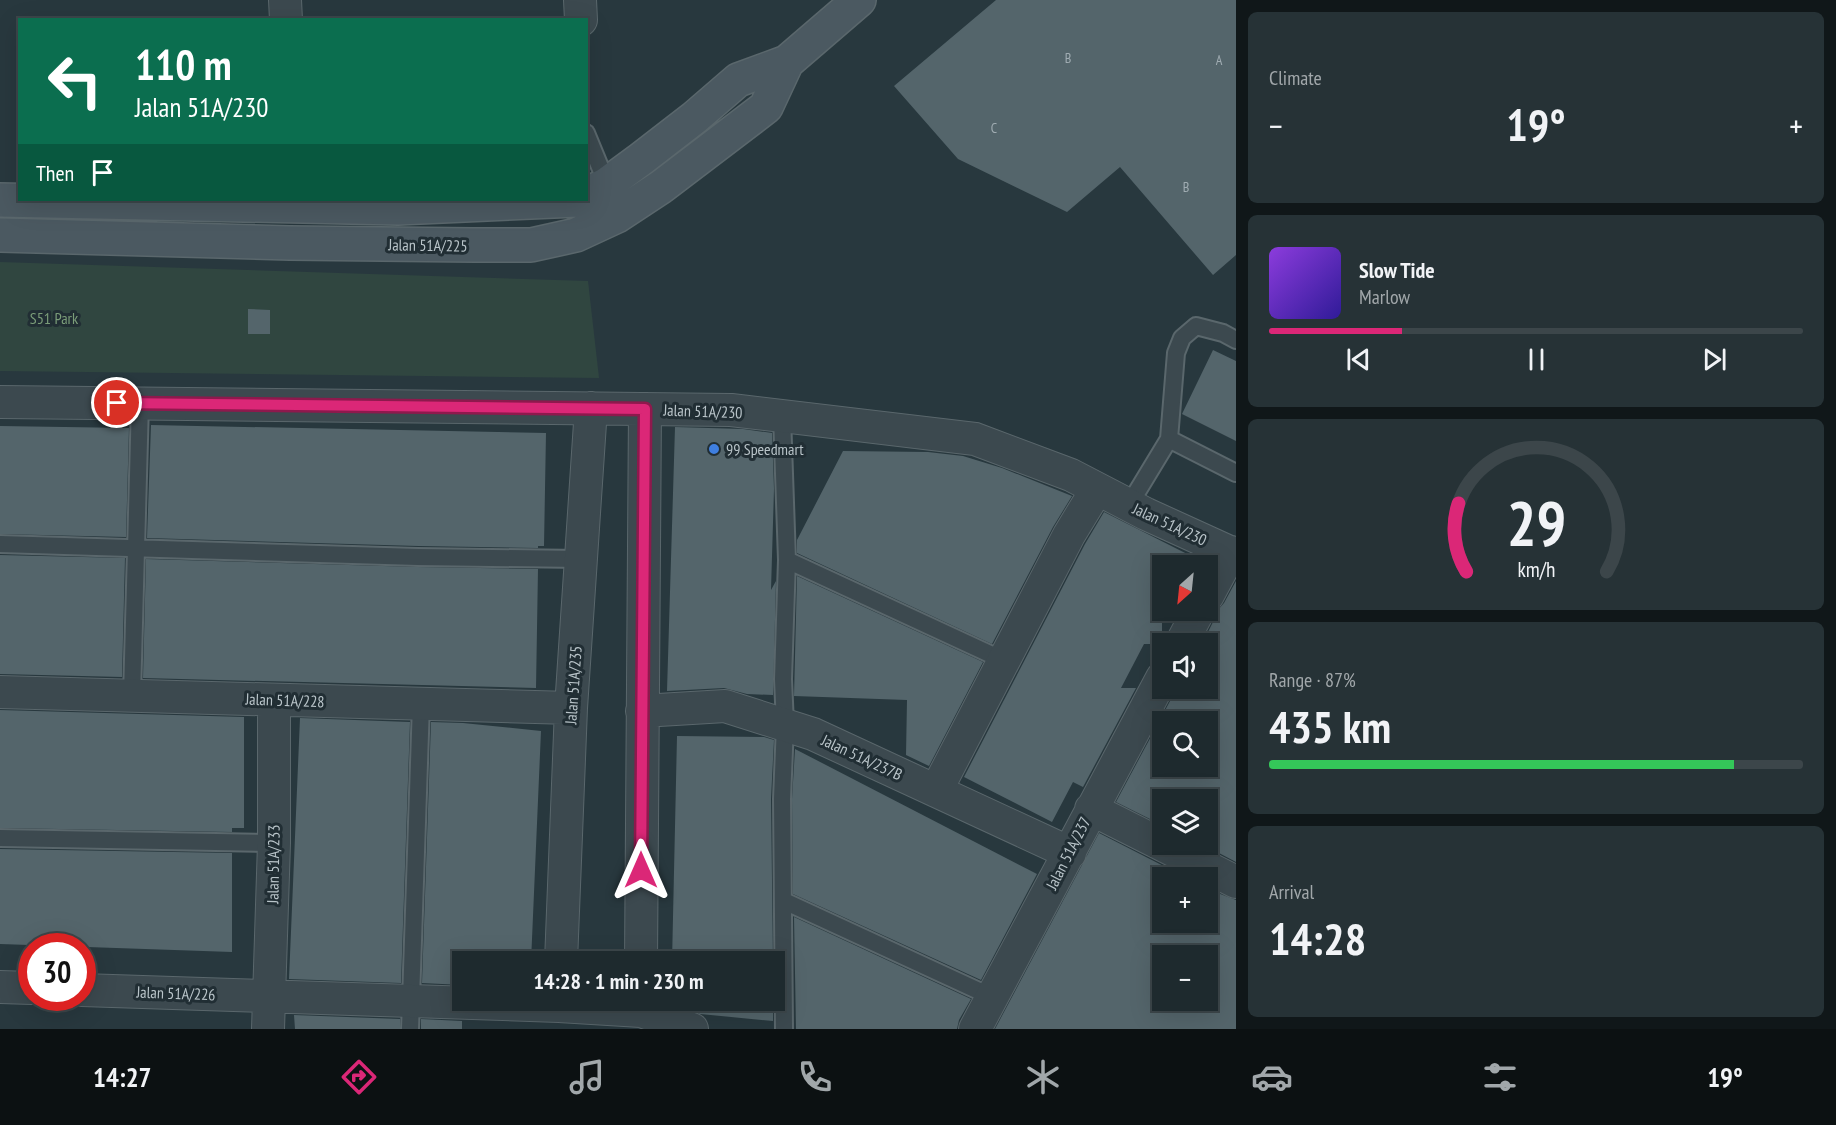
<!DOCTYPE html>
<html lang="en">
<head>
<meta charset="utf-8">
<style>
	:root { --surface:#1e2a2e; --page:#263236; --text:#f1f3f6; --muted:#a1a7aa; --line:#3c464a; --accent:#db2777 }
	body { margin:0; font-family:"PT Sans Narrow",sans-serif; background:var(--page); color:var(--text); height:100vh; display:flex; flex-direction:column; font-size:22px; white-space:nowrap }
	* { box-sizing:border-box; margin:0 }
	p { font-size:20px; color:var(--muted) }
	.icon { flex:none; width:33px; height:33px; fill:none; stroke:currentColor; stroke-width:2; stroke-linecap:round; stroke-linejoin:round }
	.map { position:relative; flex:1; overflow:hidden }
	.drawer { display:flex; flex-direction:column; gap:12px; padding:12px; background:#101719; width:600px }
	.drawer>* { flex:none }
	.guide { position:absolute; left:18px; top:18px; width:570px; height:183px; border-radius:0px; box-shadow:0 6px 24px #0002,0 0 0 2px var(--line); background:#0b6e4f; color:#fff; overflow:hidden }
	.needle { width:39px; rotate:207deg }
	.buttons { position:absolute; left:1152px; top:555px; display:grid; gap:12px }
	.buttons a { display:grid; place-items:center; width:66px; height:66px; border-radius:0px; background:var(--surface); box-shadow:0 6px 24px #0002,0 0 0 2px var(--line); font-size:30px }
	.speed { position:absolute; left:18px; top:933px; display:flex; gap:12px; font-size:30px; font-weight:700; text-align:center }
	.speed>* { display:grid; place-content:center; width:78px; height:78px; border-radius:50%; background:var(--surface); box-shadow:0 6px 24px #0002,0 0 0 2px var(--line); line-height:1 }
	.speed .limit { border:9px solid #d22; background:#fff; color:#111 }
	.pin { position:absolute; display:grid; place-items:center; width:51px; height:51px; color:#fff; margin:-26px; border:3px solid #fff; border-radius:50%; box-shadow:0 2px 6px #0007 }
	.me { position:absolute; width:66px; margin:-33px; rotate:0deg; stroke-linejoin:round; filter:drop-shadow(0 0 4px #0008) }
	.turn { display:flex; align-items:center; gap:21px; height:126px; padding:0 18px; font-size:27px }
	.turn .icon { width:78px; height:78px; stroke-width:2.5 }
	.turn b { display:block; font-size:42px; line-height:51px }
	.then { display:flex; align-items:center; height:57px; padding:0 18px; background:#0003; gap:12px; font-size:22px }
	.big { font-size:45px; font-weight:800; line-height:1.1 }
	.drawer .card { flex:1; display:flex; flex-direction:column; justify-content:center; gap:9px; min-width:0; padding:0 21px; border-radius:9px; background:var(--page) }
	.drawer .dial { align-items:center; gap:0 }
	.dial svg { height:156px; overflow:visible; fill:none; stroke:var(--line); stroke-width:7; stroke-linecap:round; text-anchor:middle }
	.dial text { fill:var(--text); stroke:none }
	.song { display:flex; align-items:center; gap:18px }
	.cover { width:72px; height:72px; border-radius:9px; background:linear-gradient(135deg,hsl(270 70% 55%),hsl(250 70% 35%)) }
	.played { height:6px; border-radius:3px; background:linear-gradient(90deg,var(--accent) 25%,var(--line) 25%) }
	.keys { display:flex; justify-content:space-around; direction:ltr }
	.heat { display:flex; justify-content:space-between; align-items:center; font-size:33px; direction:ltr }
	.charge { height:9px; border-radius:4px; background:linear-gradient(90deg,#34c759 87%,var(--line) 0) }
	.trip { position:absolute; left:452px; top:951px; width:333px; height:60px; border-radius:0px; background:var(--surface); box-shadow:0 6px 24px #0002,0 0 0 2px var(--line); font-weight:800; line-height:60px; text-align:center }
	.tab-bar { display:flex; height:96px; justify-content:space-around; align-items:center; background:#0c1112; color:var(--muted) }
	.tab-bar .icon { width:42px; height:42px }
	.tab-bar .active { color:var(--accent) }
	.tab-bar b { font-size:27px; color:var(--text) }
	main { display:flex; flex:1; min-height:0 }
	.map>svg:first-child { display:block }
	.green { fill:#304640 }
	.building { fill:#54656b; fill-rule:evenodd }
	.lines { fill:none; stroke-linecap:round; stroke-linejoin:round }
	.lane-casing { stroke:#5a676c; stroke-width:20 }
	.street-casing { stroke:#5a676c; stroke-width:34 }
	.secondary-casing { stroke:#5a676c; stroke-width:36 }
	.lane { stroke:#3c494f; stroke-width:16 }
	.street { stroke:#3c494f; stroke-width:32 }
	.secondary { stroke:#4b5961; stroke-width:33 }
	.route-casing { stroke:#8e194d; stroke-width:15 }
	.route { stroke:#db2777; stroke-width:10 }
	.shop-dot { fill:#3f7fe0; stroke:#212e34; stroke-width:2 }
	.labels { text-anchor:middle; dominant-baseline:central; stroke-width:6; stroke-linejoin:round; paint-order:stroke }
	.number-label { font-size:14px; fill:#a0acb2 }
	.street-label { font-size:16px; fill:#b9c4c9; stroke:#212e34 }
	.park-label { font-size:16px; fill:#7b9d79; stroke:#212e34 }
	.poi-label { font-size:16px; fill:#b9c4c9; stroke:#212e34; text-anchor:start }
</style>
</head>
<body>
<main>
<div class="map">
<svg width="1236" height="1029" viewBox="0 0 1236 1029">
	<rect width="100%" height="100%" fill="#28383e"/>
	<!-- green -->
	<path class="green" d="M 0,262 L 588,281 L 599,378 L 0,371 Z"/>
	<!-- building -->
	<path class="building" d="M 996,0 L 1236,0 L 1236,255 L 1213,275 L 1120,167 L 1067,212 L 958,159 L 894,86 Z
		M 248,309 L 270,310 L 270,334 L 248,334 Z
		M 1213,350 L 1236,361 L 1236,441 L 1182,414 Z
		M 151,425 L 546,433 L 544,546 L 538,546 L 538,548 L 418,546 L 147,538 Z
		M 0,426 L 129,428 L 126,537 L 0,534 Z
		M 675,427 L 743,429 L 772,433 L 774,489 L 771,590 L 776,581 L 773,695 L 747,694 L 724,688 L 667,691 Z
		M 843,451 L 928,452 L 963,456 L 1002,468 L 1072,496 L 1053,527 L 992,644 L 797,553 L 797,540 Z
		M 1104,512 L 1205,563 L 1203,566 L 1162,566 L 1162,644 L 1144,644 L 1121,688 L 1136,688 L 1083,787 L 1073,782 L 1052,822 L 964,777 L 1085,544 Z
		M 0,555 L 125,558 L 122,677 L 0,674 Z
		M 146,559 L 418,567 L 538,569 L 536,688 L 143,678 Z
		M 797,576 L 983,662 L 929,766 L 906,755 L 907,700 L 794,696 Z
		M 1236,581 L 1236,862 L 1202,844 L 1208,844 L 1208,800 L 1162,800 L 1162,825 L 1116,802 L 1177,688 L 1208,688 L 1208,644 L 1202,644 L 1215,618 L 1217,611 L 1224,603 ZM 1162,722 L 1208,722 L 1208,766 L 1162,766 Z
		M 0,710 L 244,717 L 244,828 L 232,828 L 232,832 L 0,828 Z
		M 300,718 L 410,722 L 401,983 L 289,979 Z
		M 431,722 L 463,723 L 541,731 L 531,962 L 462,962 L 462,985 L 422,983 Z
		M 677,736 L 764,737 L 774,740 L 771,799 L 773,962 L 672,962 Z
		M 795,749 L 1037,874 L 981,980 L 793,894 L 792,799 Z
		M 1099,833 L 1187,878 L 1162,878 L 1162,922 L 1208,922 L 1208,907 L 1215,892 L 1236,900 L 1236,1029 L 995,1029 ZM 1162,956 L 1208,956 L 1208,1000 L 1162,1000 Z
		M 0,849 L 232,853 L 232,952 L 0,944 Z
		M 794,917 L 971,999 L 959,1020 L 957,1029 L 796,1029 Z
		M 671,1000 L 773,1000 L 773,1021 L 700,1014 L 671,1002 Z
		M 294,1015 L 400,1019 L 400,1029 L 295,1029 Z
		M 421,1019 L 462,1021 L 462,1029 L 421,1029 Z"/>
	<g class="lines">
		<defs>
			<path id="lane" d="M 586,133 L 607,184
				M 782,416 L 787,560 L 783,679 L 785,725 L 782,799 L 784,1029
				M 1169,439 L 1176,353 L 1182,338 L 1196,326 L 1223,333 L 1236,340
				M 1129,505 L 1169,439 L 1236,473
				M 0,544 L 418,557 L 581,559
				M 787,560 L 1005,661
				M 132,696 L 140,403
				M 0,838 L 274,843
				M 784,901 L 992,997
				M 410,1029 L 421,704"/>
			<path id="street" d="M 285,0 L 286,20
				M 580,0 L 581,20
				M 0,402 L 731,410 L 975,439 L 1071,475 L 1146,514 L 1236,555
				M 1208,595 L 1231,552
				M 1181,644 L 1199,610
				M 0,692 L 571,708
				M 642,711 L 725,706 L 813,734 L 1070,853
				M 936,791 L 1069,535 L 1097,489
				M 1091,809 L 1236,882
				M 561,962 L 571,708 L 591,408
				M 641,962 L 645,409
				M 0,987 L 32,988
				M 82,990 L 559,1006 L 641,1011 L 692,1029
				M 268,1029 L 274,843 L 274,700
				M 975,1029 C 1038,912 1099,794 1162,678"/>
			<path id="secondary" d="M 586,195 L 607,184 L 641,159 L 694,118 L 738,80 L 787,62 L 859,0
				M 0,200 L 398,208 L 577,200
				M 0,235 L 290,243 L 473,245 L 531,245 L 576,235 L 617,216 L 661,187 L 766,107 L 787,62"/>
		</defs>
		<!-- lane casing -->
		<use href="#lane" class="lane-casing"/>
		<!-- street casing -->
		<use href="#street" class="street-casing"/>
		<!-- secondary casing -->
		<use href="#secondary" class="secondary-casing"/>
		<!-- lane -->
		<use href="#lane" class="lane"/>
		<!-- street -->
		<use href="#street" class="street"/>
		<!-- secondary -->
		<use href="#secondary" class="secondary"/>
	</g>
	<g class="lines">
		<defs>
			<path id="route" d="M 117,403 L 645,409 L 641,870"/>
		</defs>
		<!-- route casing -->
		<use href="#route" class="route-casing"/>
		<!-- route -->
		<use href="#route" class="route"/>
	</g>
	<!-- markers -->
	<circle class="shop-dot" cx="714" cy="449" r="6"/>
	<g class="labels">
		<!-- number labels -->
		<g class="number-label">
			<text x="1068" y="58">B</text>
			<text x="1219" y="60">A</text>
			<text x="994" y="128">C</text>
			<text x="1186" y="187">B</text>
		</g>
		<!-- street labels -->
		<g class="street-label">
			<text transform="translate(428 245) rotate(1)">Jalan 51A/225</text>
			<text transform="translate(703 411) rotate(2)">Jalan 51A/230</text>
			<text transform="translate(1170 524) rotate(25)">Jalan 51A/230</text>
			<text transform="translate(573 685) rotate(-86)">Jalan 51A/235</text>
			<text transform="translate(285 700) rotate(2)">Jalan 51A/228</text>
			<text transform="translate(862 757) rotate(25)">Jalan 51A/237B</text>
			<text transform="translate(1068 853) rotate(-63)">Jalan 51A/237</text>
			<text transform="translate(273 864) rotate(-89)">Jalan 51A/233</text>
			<text transform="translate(176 993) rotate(2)">Jalan 51A/226</text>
		</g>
		<!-- park labels -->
		<g class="park-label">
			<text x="54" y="318">S51 Park</text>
		</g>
		<!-- poi labels -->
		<g class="poi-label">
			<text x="726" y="449">99 Speedmart</text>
		</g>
	</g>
</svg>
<div class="buttons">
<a><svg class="needle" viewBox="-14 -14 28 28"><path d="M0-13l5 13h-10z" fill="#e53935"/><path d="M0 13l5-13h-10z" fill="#a1a7aa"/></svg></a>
<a><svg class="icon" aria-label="sound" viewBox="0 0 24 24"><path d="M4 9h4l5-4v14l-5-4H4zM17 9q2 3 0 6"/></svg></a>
<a><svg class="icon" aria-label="search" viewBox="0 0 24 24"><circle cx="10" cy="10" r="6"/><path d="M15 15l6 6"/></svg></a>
<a><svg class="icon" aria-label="layers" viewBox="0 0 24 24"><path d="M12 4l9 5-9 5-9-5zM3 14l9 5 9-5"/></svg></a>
<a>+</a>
<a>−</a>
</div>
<div class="speed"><div class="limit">30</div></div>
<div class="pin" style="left:117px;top:403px;background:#d93025"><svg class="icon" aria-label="arrive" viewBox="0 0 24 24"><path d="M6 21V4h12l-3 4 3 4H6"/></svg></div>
<svg class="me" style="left:641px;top:870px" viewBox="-20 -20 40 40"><path d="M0-17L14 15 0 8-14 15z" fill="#db2777" stroke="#fff" stroke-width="4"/></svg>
<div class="trip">14:28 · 1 min · 230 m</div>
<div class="guide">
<div class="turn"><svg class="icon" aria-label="left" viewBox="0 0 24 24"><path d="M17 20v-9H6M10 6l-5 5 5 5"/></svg><div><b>110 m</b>Jalan 51A/230</div></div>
<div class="then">Then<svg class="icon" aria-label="arrive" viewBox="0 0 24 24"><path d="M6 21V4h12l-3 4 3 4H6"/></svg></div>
</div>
</div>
<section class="drawer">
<div class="card"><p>Climate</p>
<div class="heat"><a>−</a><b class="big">19°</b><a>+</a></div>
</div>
<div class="card">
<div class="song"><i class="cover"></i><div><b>Slow Tide</b><p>Marlow</p></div></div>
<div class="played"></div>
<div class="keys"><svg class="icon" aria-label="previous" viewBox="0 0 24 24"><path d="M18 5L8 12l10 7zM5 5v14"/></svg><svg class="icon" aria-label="pause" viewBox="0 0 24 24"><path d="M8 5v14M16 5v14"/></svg><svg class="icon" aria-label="next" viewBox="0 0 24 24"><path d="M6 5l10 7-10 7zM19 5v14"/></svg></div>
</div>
<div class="card dial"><svg viewBox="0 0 100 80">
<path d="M14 69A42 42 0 1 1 86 69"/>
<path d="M14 69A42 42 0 0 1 10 34" stroke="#db2777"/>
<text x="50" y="56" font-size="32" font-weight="700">29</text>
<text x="50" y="72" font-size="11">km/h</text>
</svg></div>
<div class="card"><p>Range · 87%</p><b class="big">435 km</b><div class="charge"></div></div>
<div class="card"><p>Arrival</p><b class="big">14:28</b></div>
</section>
</main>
<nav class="tab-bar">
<b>14:27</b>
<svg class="icon active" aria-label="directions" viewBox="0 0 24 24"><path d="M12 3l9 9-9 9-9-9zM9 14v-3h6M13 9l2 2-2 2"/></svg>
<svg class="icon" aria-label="music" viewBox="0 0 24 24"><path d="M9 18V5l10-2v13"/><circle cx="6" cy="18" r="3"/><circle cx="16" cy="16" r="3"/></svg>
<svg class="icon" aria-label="phone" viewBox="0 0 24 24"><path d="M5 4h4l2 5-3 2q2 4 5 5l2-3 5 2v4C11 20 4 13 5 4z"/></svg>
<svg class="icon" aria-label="climate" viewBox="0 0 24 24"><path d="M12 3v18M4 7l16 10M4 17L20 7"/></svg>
<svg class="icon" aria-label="car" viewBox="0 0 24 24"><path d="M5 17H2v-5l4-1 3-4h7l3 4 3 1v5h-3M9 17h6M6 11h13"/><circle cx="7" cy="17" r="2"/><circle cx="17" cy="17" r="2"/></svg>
<svg class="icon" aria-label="filters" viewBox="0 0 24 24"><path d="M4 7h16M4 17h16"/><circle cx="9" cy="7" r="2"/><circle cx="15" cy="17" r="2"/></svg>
<b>19°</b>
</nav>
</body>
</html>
